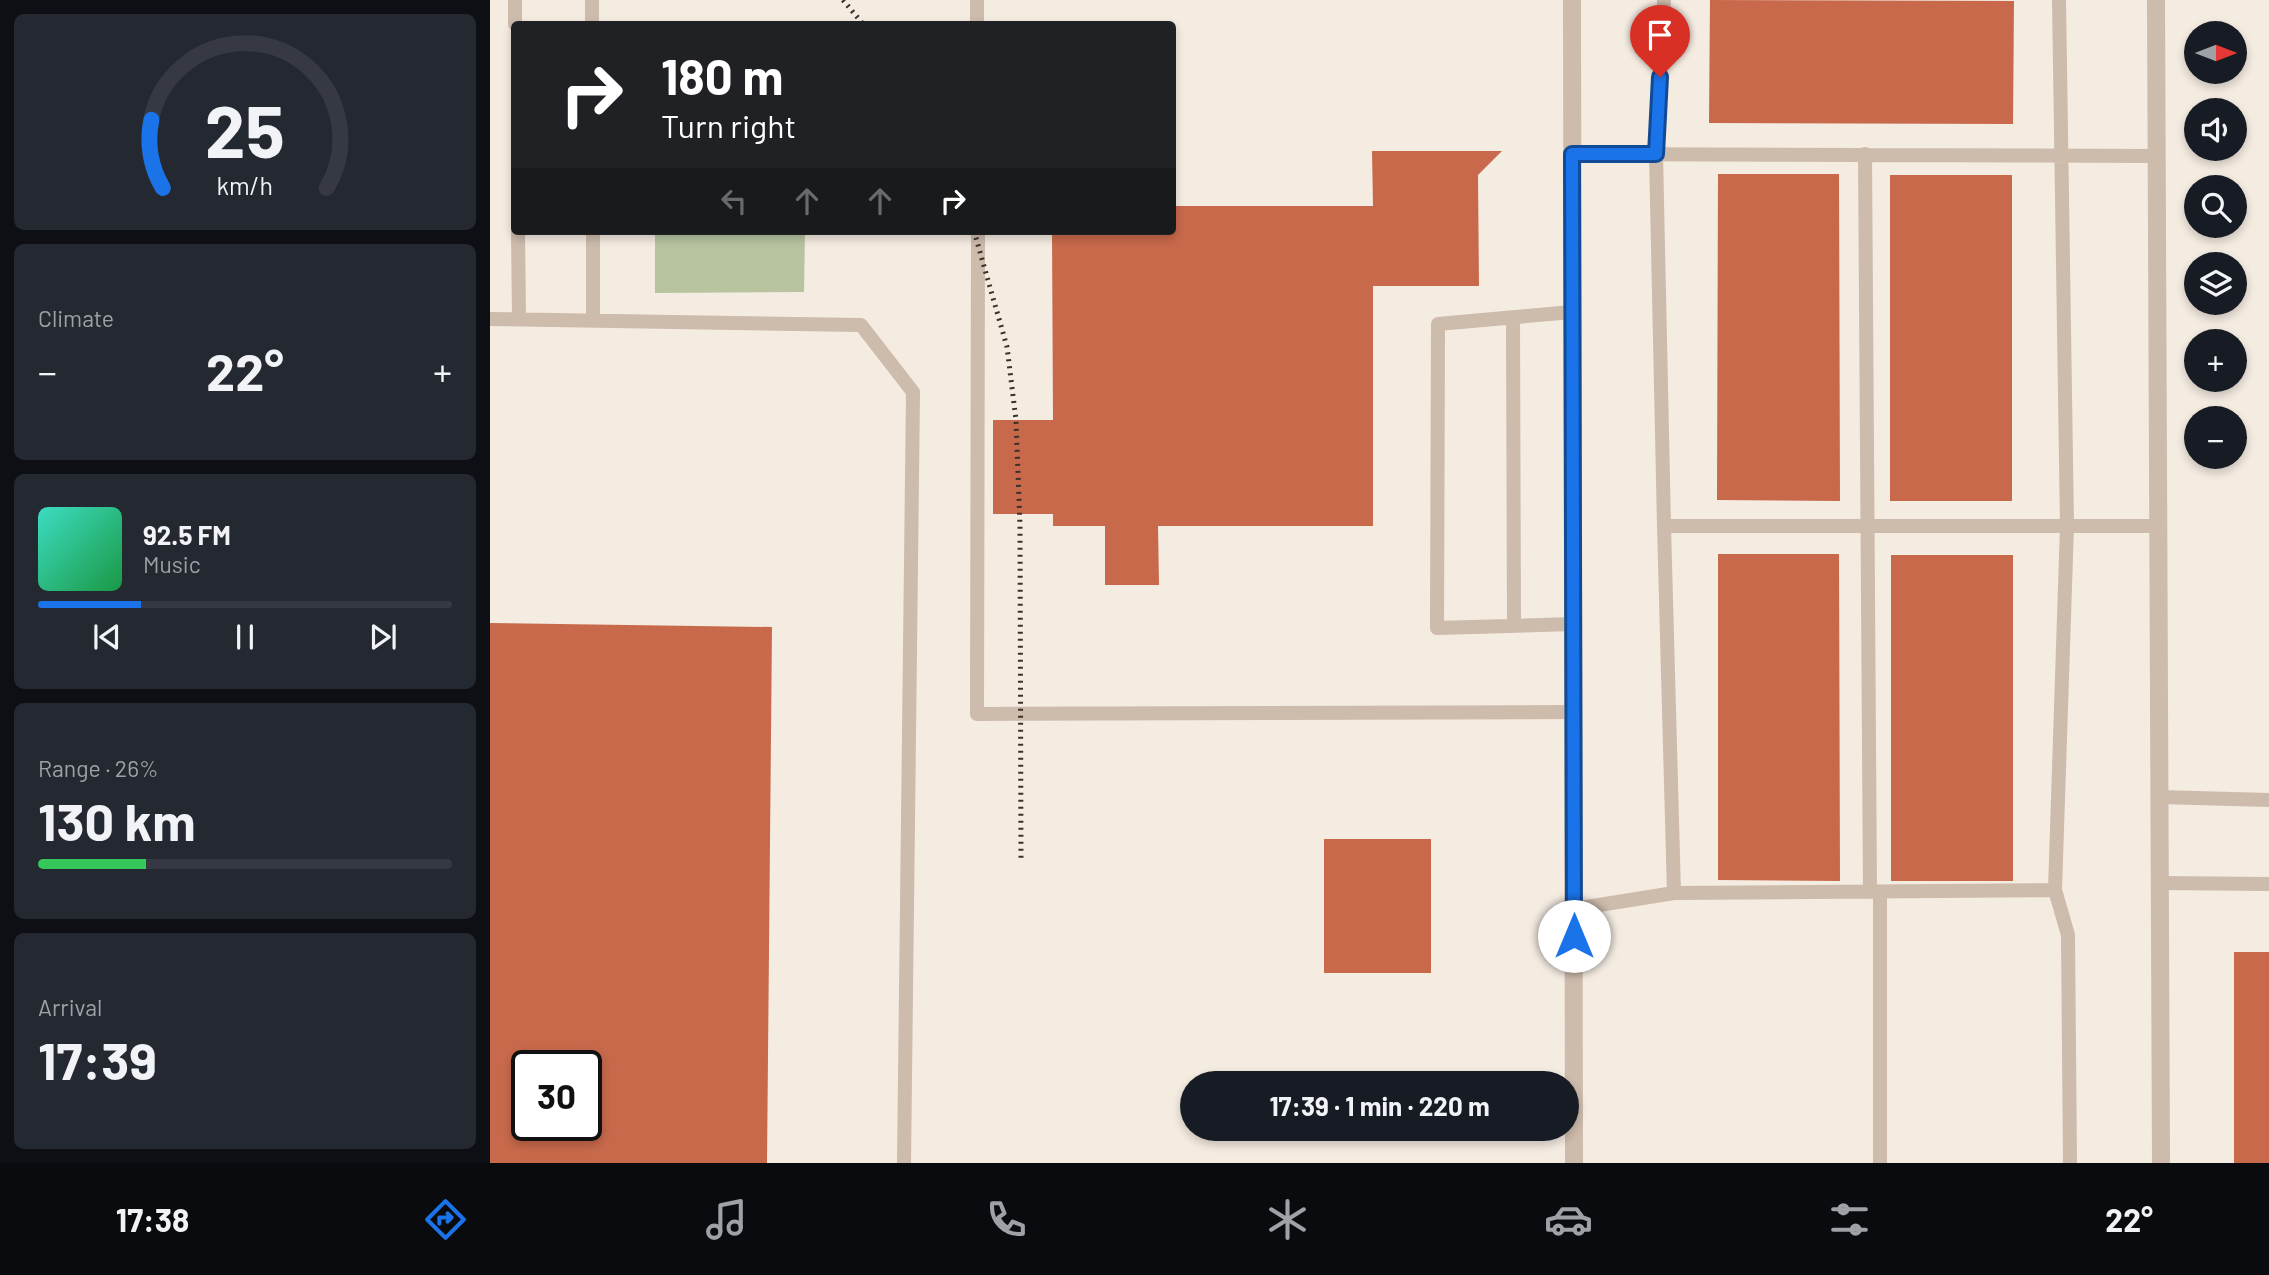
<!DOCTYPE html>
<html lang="en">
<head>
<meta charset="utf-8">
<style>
	:root { --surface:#171b24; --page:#242831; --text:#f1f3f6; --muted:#9ea1a6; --line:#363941; --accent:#1a73e8 }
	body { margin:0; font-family:Barlow,sans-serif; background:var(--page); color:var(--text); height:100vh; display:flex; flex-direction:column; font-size:26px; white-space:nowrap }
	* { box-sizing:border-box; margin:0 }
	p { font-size:23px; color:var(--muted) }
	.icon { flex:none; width:38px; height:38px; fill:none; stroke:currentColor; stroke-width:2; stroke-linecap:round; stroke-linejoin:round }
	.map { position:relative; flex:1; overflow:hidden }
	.details { display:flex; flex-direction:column; gap:14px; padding:14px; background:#0d0f14; width:490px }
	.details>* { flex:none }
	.guide { position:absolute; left:21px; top:21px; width:665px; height:214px; border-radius:7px; box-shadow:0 4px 10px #0003; background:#202124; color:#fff; overflow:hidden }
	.needle { width:46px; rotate:90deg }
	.tools { position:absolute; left:1694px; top:21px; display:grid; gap:14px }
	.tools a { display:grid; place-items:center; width:63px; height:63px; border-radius:50%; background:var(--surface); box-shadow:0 4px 10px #0003; font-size:35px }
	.speed { position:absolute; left:21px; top:1050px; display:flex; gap:14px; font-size:35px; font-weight:700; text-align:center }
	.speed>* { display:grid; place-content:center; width:91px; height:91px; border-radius:50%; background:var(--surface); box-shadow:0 4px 10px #0003; line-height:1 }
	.speed .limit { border:4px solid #111; border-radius:10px; background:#fff; color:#111 }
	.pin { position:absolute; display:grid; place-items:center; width:60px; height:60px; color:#fff; margin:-72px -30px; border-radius:50% 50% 50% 0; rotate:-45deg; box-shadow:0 0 7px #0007 }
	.pin .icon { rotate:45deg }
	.me { position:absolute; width:77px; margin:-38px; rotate:0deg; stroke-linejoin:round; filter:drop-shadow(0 0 5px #0008) }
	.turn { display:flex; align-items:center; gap:24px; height:147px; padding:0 35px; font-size:32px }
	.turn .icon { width:91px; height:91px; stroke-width:2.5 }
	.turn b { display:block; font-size:49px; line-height:60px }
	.lanes { display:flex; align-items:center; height:66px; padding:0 35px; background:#0003; justify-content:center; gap:35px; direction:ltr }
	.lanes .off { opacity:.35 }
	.big { font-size:52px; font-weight:700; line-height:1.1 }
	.details .tile { flex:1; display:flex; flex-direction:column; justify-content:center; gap:10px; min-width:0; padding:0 24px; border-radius:10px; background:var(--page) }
	.details .dial { align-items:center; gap:0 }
	.dial svg { height:182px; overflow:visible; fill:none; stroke:var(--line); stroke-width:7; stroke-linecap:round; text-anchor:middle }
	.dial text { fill:var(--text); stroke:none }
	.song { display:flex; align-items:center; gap:21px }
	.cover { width:84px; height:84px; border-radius:10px; background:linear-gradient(135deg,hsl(170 70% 55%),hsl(140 70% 35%)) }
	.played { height:7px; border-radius:4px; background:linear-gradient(90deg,var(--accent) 25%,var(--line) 25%) }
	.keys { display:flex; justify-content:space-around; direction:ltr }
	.heat { display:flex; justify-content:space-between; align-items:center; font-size:38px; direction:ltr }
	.charge { height:10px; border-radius:5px; background:linear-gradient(90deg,#34c759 26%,var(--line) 0) }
	.trip { position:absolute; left:690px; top:1071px; width:399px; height:70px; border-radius:35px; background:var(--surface); box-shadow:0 4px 10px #0003; font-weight:700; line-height:70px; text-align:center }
	.tab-bar { display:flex; height:112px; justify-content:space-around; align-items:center; background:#090b0e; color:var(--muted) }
	.tab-bar .icon { width:49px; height:49px }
	.tab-bar .on { color:var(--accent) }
	.tab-bar b { font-size:32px; color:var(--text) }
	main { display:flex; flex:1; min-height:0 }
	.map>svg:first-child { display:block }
	.green { fill:#b8c4a0 }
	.building { fill:#c8694b; fill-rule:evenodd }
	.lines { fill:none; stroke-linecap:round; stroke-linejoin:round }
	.lane { stroke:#cdbbac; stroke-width:14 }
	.street { stroke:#cdbbac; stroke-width:18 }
	.rail { stroke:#3b302b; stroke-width:5; stroke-dasharray:2 5; stroke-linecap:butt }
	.route-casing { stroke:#114b97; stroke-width:18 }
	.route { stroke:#1a73e8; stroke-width:12 }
</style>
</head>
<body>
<main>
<section class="details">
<div class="tile dial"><svg viewBox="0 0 100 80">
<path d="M14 69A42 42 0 1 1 86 69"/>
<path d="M14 69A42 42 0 0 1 9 39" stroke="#1a73e8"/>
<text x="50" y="56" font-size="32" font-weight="700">25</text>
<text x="50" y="72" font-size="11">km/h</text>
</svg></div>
<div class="tile"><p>Climate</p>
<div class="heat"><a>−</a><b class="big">22°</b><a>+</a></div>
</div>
<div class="tile">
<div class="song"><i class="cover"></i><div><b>92.5 FM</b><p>Music</p></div></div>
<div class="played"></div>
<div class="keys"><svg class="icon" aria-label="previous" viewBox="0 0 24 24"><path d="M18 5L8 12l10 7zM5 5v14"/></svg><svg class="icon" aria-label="pause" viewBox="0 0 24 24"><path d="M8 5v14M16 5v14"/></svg><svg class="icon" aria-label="next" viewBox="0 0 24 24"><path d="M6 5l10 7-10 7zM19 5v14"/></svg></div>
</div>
<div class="tile"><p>Range · 26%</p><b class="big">130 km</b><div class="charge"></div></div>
<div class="tile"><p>Arrival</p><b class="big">17:39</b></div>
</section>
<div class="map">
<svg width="1779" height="1163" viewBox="0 0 1779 1163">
	<rect width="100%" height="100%" fill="#f4ebe1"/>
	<!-- green -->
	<path class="green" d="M 165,231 L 315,231 L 314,292 L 165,293 Z"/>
	<!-- building -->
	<path class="building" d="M 1220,0 L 1524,1 L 1523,124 L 1219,123 Z
		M 882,151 L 1012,151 L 988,175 L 989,286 L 883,286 L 883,526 L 668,526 L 669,585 L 615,585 L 615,526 L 563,526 L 563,514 L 503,514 L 503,420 L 563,420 L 562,231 L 682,231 L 682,206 L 883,206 Z
		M 1228,174 L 1349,174 L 1350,501 L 1227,500 Z
		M 1400,175 L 1522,175 L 1522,501 L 1400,501 Z
		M 1228,554 L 1349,554 L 1350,881 L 1228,880 Z
		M 1401,555 L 1523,555 L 1523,881 L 1401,881 Z
		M 0,623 L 282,627 L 277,1163 L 0,1163 ZM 37,1066 L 96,1066 L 96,1125 L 37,1125 Z
		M 834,839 L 941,839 L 941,973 L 834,973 Z
		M 1744,952 L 1779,952 L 1779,1163 L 1744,1163 Z"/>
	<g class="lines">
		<!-- lane -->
		<path class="lane" d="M 25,0 L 25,24
			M 102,0 L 102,24
			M 487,0 L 487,24
			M 1174,0 L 1166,154 L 1174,526
			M 1569,0 L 1577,526 L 1565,890 L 1184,893 L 1174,526 L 1668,526
			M 1082,154 L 1667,156
			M 1375,154 L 1380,892
			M 28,231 L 29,319
			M 103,231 L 103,321
			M 488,231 L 487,714 L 1083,712
			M 1082,312 L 948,324 L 947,628 L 1083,624
			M 1023,318 L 1024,626
			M 0,319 L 371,325 L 423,392 L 414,1163
			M 1669,797 L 1779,800
			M 1670,883 L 1779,884
			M 1565,890 L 1578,935 L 1580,1163
			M 1390,892 L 1390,1163
			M 1084,909 L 1184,893"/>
		<!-- street -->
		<path class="street" d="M 1082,0 L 1084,1163
			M 1666,0 L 1671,1163"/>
		<!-- rail -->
		<path class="rail" d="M 353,0 L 373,24
			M 484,231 L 517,347 L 526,420 L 530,525 L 531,860"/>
	</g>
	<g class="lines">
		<defs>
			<path id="route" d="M 1084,936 L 1082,154 L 1166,154 L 1170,77"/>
		</defs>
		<!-- route casing -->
		<use href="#route" class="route-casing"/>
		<!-- route -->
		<use href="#route" class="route"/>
	</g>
</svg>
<div class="tools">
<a><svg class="needle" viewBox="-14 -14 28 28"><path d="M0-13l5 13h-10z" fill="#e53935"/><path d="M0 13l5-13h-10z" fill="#9ea1a6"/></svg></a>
<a><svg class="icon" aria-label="sound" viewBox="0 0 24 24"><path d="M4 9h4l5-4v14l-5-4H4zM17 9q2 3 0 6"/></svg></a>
<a><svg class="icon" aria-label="search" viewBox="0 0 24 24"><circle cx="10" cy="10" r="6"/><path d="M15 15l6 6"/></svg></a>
<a><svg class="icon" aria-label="layers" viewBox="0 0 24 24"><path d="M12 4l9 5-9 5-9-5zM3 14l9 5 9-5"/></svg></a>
<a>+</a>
<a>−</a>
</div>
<div class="speed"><div class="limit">30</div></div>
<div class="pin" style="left:1170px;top:77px;background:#d93025"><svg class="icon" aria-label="arrive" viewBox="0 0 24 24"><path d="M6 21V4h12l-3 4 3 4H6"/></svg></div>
<svg class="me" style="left:1084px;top:936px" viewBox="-20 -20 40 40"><circle r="19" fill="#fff"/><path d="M0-13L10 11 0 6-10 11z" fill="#1a73e8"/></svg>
<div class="trip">17:39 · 1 min · 220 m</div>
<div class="guide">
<div class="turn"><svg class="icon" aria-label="right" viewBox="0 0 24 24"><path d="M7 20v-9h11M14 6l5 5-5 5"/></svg><div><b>180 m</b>Turn right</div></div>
<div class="lanes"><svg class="icon off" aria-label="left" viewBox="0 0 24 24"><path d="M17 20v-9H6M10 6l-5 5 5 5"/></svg><svg class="icon off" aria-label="ahead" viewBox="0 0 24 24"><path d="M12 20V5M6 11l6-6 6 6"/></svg><svg class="icon off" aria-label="ahead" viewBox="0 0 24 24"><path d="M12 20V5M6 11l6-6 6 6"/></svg><svg class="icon" aria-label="right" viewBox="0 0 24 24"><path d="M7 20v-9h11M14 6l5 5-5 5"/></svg></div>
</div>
</div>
</main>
<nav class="tab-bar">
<b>17:38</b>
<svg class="icon on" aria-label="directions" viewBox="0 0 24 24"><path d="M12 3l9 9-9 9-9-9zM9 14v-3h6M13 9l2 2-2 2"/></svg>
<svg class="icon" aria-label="music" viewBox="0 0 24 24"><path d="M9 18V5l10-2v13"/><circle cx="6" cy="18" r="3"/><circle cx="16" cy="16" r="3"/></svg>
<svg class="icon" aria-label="phone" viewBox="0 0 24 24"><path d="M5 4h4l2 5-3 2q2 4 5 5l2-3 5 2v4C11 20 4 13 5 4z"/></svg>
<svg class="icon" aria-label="climate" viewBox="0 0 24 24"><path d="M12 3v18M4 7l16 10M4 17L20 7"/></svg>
<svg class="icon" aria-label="car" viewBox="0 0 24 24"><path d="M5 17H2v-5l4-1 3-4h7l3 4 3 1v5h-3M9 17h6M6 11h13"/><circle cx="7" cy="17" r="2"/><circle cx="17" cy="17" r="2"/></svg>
<svg class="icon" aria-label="filters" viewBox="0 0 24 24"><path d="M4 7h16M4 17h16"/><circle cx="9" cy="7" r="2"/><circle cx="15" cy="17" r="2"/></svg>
<b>22°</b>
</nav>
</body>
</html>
